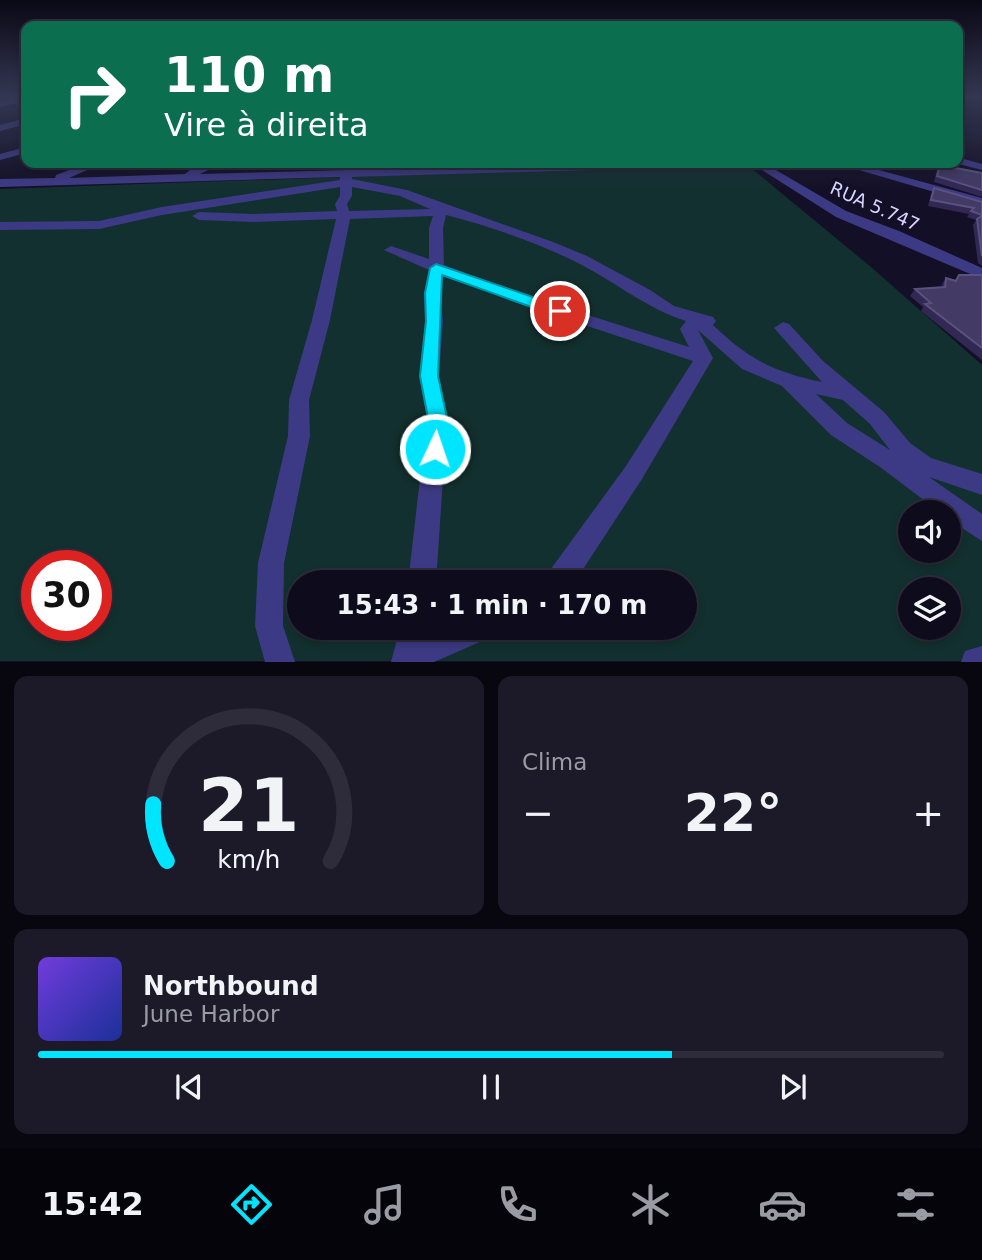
<!DOCTYPE html>
<html lang="pt">
<head>
<meta charset="utf-8">
<style>
	:root { --surface:#0e0b1c; --page:#1c1929; --text:#f1f3f6; --muted:#9b9ba3; --line:#2e2b3b; --accent:#00e5ff }
	body { margin:0; font-family:"DejaVu Sans",sans-serif; background:var(--page); color:var(--text); height:100vh; display:flex; flex-direction:column; font-size:26px; white-space:nowrap }
	* { box-sizing:border-box; margin:0 }
	p { font-size:23px; color:var(--muted) }
	.icon { flex:none; width:38px; height:38px; fill:none; stroke:currentColor; stroke-width:2; stroke-linecap:round; stroke-linejoin:round }
	.map { position:relative; height:662px; overflow:hidden }
	.details { display:flex; flex-direction:column; gap:14px; padding:14px; background:#08060f; flex:1 }
	.details>* { flex:none }
	.hud { position:absolute; left:21px; top:21px; width:942px; height:147px; border-radius:14px; box-shadow:0 4px 10px #0003,0 0 0 2px var(--line); background:#0b6e4f; color:#fff; overflow:hidden }
	.buttons { position:absolute; left:898px; top:500px; display:grid; gap:14px }
	.buttons a { display:grid; place-items:center; width:63px; height:63px; border-radius:50%; background:var(--surface); box-shadow:0 4px 10px #0003,0 0 0 2px var(--line); font-size:35px }
	.speed { position:absolute; left:21px; top:550px; display:flex; gap:14px; font-size:35px; font-weight:700; text-align:center }
	.speed>* { display:grid; place-content:center; width:91px; height:91px; border-radius:50%; background:var(--surface); box-shadow:0 4px 10px #0003,0 0 0 2px var(--line); line-height:1 }
	.speed .limit { border:10px solid #d22; background:#fff; color:#111 }
	.pin { position:absolute; display:grid; place-items:center; width:60px; height:60px; color:#fff; margin:-30px; border:4px solid #fff; border-radius:50%; box-shadow:0 2px 7px #0007 }
	.me { position:absolute; width:77px; margin:-38px; rotate:3deg; stroke-linejoin:round; filter:drop-shadow(0 0 5px #0008) }
	.turn { display:flex; align-items:center; gap:24px; height:147px; padding:0 28px; font-size:32px }
	.turn .icon { width:91px; height:91px; stroke-width:2.5 }
	.turn b { display:block; font-size:49px; line-height:60px }
	.big { font-size:52px; font-weight:700; line-height:1.1 }
	.details .card { flex:1; display:flex; flex-direction:column; justify-content:center; gap:10px; min-width:0; padding:0 24px; border-radius:14px; background:var(--page) }
	.details .dial { align-items:center; gap:0 }
	.dial svg { height:182px; overflow:visible; fill:none; stroke:var(--line); stroke-width:7; stroke-linecap:round; text-anchor:middle }
	.dial text { fill:var(--text); stroke:none }
	.song { display:flex; align-items:center; gap:21px }
	.cover { width:84px; height:84px; border-radius:10px; background:linear-gradient(135deg,hsl(260 70% 55%),hsl(230 70% 35%)) }
	.played { height:7px; border-radius:4px; background:linear-gradient(90deg,var(--accent) 70%,var(--line) 70%) }
	.keys { display:flex; justify-content:space-around; direction:ltr }
	.heat { display:flex; justify-content:space-between; align-items:center; font-size:38px; direction:ltr }
	.details .tiles { flex:1; display:grid; gap:14px; grid-template-columns:1fr 1fr }
	.card:last-child { grid-column:span 2 }
	.trip { position:absolute; left:287px; top:570px; width:410px; height:70px; border-radius:35px; background:var(--surface); box-shadow:0 4px 10px #0003,0 0 0 2px var(--line); font-weight:700; line-height:70px; text-align:center }
	.tabs { display:flex; height:112px; justify-content:space-around; align-items:center; background:#06040b; color:var(--muted) }
	.tabs .icon { width:49px; height:49px }
	.tabs .active { color:var(--accent) }
	.tabs b { font-size:32px; color:var(--text) }
	.map>svg:first-child { display:block }
	.green { fill:#12302f; fill-rule:evenodd }
	.lines { fill:none; stroke-linecap:round; stroke-linejoin:round }
	.minor { fill:#3d3a85; fill-rule:evenodd }
	.wall { fill:#312854 }
	.building { fill:#433a66; stroke:#5a527e; stroke-width:2 }
	.route { fill:#00e5ff; stroke:#0095a6; stroke-width:2 }
	.labels { text-anchor:middle; dominant-baseline:central; stroke-width:7; stroke-linejoin:round; paint-order:stroke }
	.far-street-label { font-size:18px; fill:#d9d4ff; stroke:#130f26 }
</style>
</head>
<body>
<div class="map">
<svg width="982" height="662" viewBox="0 0 982 662">
	<rect width="100%" height="100%" fill="#130f26"/>
	<!-- green -->
	<path class="green" d="M 745,163 L 871,267 L 982,365 L 982,661 L 0,661 L 0,189 ZM 910,513 L 948,513 L 948,551 L 910,551 ZM 37,565 L 96,565 L 96,625 L 37,625 ZM 299,583 L 684,583 L 684,628 L 299,628 ZM 910,590 L 948,590 L 948,628 L 910,628 Z"/>
	<g class="lines">
		<!-- minor -->
		<path class="minor" d="M 26,97 L 26,101 L 0,107 L 0,101 Z
			M 26,118 L 26,124 L 0,131 L 0,125 Z
			M 26,147 L 26,153 L 0,160 L 0,154 Z
			M 957,157 L 982,164 L 982,170 L 955,163 L 957,163 Z
			M 88,163 L 103,163 L 69,178 L 185,174 L 190,170 L 168,163 L 200,166 L 222,163 L 200,174 L 614,163 L 731,163 L 726,166 L 352,177 L 352,179 L 407,190 L 553,242 L 587,256 L 650,290 L 674,306 L 713,317 L 716,321 L 713,325 C 748,359 774,372 822,382 L 774,328 L 783,322 L 789,324 L 823,361 L 884,412 L 910,443 L 931,458 L 982,474 L 982,495 L 929,477 L 982,514 L 982,541 L 948,519 L 948,513 L 941,513 L 880,467 L 831,435 L 782,386 L 742,369 L 698,330 L 713,358 L 642,479 L 574,583 L 544,583 L 548,573 L 626,466 L 693,361 L 506,299 L 444,275 L 440,293 L 443,321 L 439,376 L 447,418 L 436,583 L 408,583 L 427,418 L 419,376 L 425,321 L 424,293 L 429,270 L 384,250 L 391,246 L 429,259 L 429,228 L 433,216 L 350,219 L 330,320 L 309,400 L 310,436 L 284,563 L 283,626 L 295,662 L 265,662 L 255,626 L 258,563 L 288,436 L 289,400 L 312,320 L 336,219 L 254,222 L 199,220 L 192,216 L 199,212 L 254,214 L 337,211 L 335,204 L 340,196 L 340,187 L 162,215 L 99,229 L 0,230 L 0,222 L 99,221 L 162,207 L 340,180 L 340,177 L 0,187 L 0,179 L 55,178 L 56,175 ZM 352,187 L 400,196 L 430,209 L 349,211 L 347,204 L 352,196 ZM 446,215 C 486,225 541,244 578,263 C 614,281 647,309 686,321 L 680,329 L 689,347 L 518,293 L 444,265 L 443,228 ZM 816,394 L 843,400 L 870,424 L 890,450 L 847,423 Z
			M 751,163 L 764,163 L 846,211 L 899,231 L 982,268 L 982,279 L 836,217 Z
			M 835,163 L 853,163 L 982,198 L 982,206 Z
			M 400,628 L 429,628 L 428,632 L 439,628 L 493,628 L 489,638 L 434,662 L 391,662 Z
			M 982,646 L 982,662 L 961,662 L 965,651 Z"/>
	</g>
	<!-- wall -->
	<path class="wall" d="M 940,165 L 982,173 L 982,197 L 934,182 L 937,170 Z
		M 934,188 L 982,202 L 982,266 L 978,263 L 973,225 L 976,220 L 967,217 L 969,214 L 928,206 L 931,194 Z
		M 959,275 L 982,275 L 982,360 L 921,311 L 923,307 L 910,296 L 915,289 L 942,288 L 942,284 L 946,278 L 955,280 Z"/>
	<!-- building -->
	<path class="building" d="M 940,165 L 982,173 L 982,190 L 937,176 Z
		M 934,188 L 982,202 L 982,215 L 971,211 L 974,208 L 931,200 Z
		M 982,216 L 982,256 L 977,219 Z
		M 959,275 L 982,275 L 982,348 L 925,304 L 931,303 L 915,289 L 945,287 L 946,278 L 956,281 Z"/>
	<!-- sky -->
	<linearGradient id="sky" x2="0" y2="1"><stop stop-color="#0a0815"/><stop offset="0.51" stop-color="#333752"/><stop offset="1" stop-color="#333752" stop-opacity="0"/></linearGradient>
	<rect width="982" height="190" fill="url(#sky)"/>
	<!-- route -->
	<path class="route" d="M 436,264 L 565,308 L 567,311 L 560,316 L 554,315 L 442,275 L 438,376 L 447,418 L 445,449 L 442,455 L 435,457 L 428,455 L 425,449 L 428,418 L 420,376 L 426,321 L 425,293 L 430,268 Z"/>
	<g class="labels">
		<!-- far-street labels -->
		<g class="far-street-label">
			<text transform="translate(875 206) rotate(24)">RUA 5.747</text>
		</g>
	</g>
</svg>
<div class="buttons">
<a><svg class="icon" aria-label="sound" viewBox="0 0 24 24"><path d="M4 9h4l5-4v14l-5-4H4zM17 9q2 3 0 6"/></svg></a>
<a><svg class="icon" aria-label="layers" viewBox="0 0 24 24"><path d="M12 4l9 5-9 5-9-5zM3 14l9 5 9-5"/></svg></a>
</div>
<div class="speed"><div class="limit">30</div></div>
<div class="pin" style="left:560px;top:311px;background:#d93025"><svg class="icon" aria-label="arrive" viewBox="0 0 24 24"><path d="M6 21V4h12l-3 4 3 4H6"/></svg></div>
<svg class="me" style="left:435px;top:449px" viewBox="-20 -20 40 40"><circle r="17" fill="#00e5ff" stroke="#fff" stroke-width="3"/><path d="M0-11L8 9 0 5-8 9z" fill="#fff"/></svg>
<div class="trip">15:43 · 1 min · 170 m</div>
<div class="hud">
<div class="turn"><svg class="icon" aria-label="right" viewBox="0 0 24 24"><path d="M7 20v-9h11M14 6l5 5-5 5"/></svg><div><b>110 m</b>Vire à direita</div></div>
</div>
</div>
<section class="details">
<div class="tiles">
<div class="card dial"><svg viewBox="0 0 100 80">
<path d="M14 69A42 42 0 1 1 86 69"/>
<path d="M14 69A42 42 0 0 1 8 44" stroke="#00e5ff"/>
<text x="50" y="56" font-size="32" font-weight="700">21</text>
<text x="50" y="72" font-size="11">km/h</text>
</svg></div>
<div class="card"><p>Clima</p>
<div class="heat"><a>−</a><b class="big">22°</b><a>+</a></div>
</div>
<div class="card">
<div class="song"><i class="cover"></i><div><b>Northbound</b><p>June Harbor</p></div></div>
<div class="played"></div>
<div class="keys"><svg class="icon" aria-label="previous" viewBox="0 0 24 24"><path d="M18 5L8 12l10 7zM5 5v14"/></svg><svg class="icon" aria-label="pause" viewBox="0 0 24 24"><path d="M8 5v14M16 5v14"/></svg><svg class="icon" aria-label="next" viewBox="0 0 24 24"><path d="M6 5l10 7-10 7zM19 5v14"/></svg></div>
</div>
</div>
</section>
<nav class="tabs">
<b>15:42</b>
<svg class="icon active" aria-label="directions" viewBox="0 0 24 24"><path d="M12 3l9 9-9 9-9-9zM9 14v-3h6M13 9l2 2-2 2"/></svg>
<svg class="icon" aria-label="music" viewBox="0 0 24 24"><path d="M9 18V5l10-2v13"/><circle cx="6" cy="18" r="3"/><circle cx="16" cy="16" r="3"/></svg>
<svg class="icon" aria-label="phone" viewBox="0 0 24 24"><path d="M5 4h4l2 5-3 2q2 4 5 5l2-3 5 2v4C11 20 4 13 5 4z"/></svg>
<svg class="icon" aria-label="climate" viewBox="0 0 24 24"><path d="M12 3v18M4 7l16 10M4 17L20 7"/></svg>
<svg class="icon" aria-label="car" viewBox="0 0 24 24"><path d="M5 17H2v-5l4-1 3-4h7l3 4 3 1v5h-3M9 17h6M6 11h13"/><circle cx="7" cy="17" r="2"/><circle cx="17" cy="17" r="2"/></svg>
<svg class="icon" aria-label="filters" viewBox="0 0 24 24"><path d="M4 7h16M4 17h16"/><circle cx="9" cy="7" r="2"/><circle cx="15" cy="17" r="2"/></svg>
</nav>
</body>
</html>
